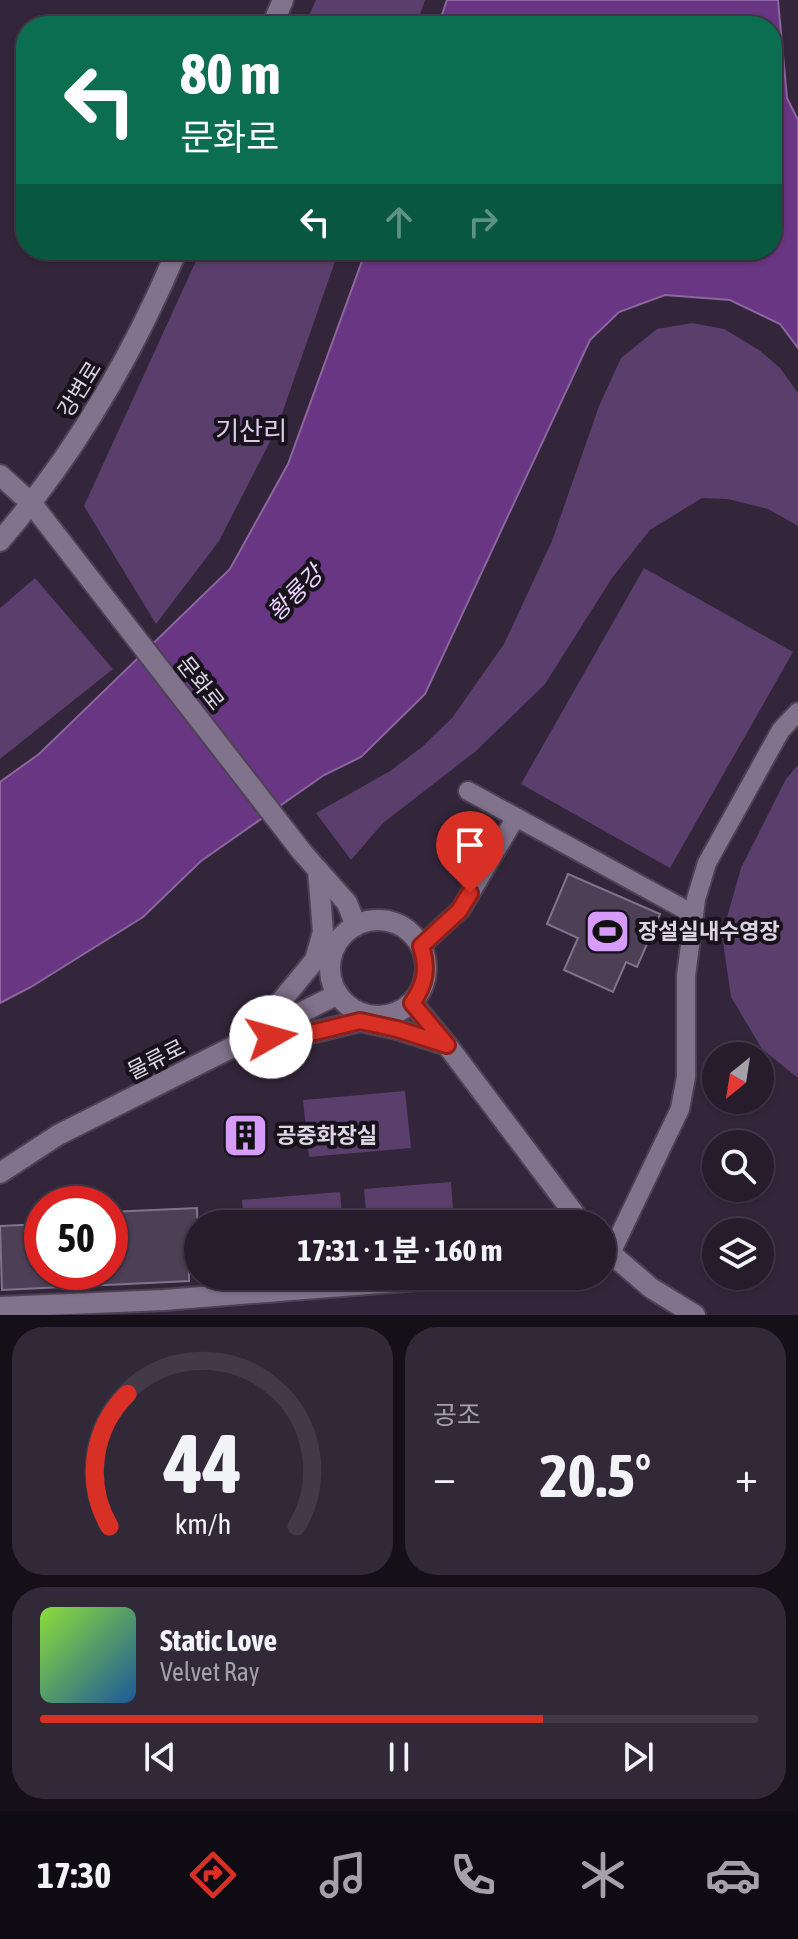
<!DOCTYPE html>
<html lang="ko">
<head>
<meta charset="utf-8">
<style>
	:root { --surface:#261c2c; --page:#322938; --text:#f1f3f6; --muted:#a4a1a9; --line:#423a48; --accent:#d93025 }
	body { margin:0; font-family:"Asap Condensed","Noto Sans KR",sans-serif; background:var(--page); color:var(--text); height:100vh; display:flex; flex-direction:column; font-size:30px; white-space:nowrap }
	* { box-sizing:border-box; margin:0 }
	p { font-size:26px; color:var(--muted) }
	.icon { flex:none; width:44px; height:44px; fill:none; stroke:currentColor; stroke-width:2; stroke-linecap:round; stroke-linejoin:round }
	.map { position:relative; height:1315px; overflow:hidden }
	.drawer { display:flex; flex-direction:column; gap:12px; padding:12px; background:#150f18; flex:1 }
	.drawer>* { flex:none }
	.banner { position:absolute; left:16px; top:16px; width:766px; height:244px; border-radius:32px; box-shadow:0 2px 6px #0004,0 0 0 2px var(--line); background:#0b6e4f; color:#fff; overflow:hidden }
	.needle { width:52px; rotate:210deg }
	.tools { position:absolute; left:702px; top:1042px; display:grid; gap:16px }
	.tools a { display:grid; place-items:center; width:72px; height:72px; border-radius:50%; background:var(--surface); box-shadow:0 2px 6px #0004,0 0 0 2px var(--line); font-size:40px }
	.speed { position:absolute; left:24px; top:1186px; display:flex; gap:16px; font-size:40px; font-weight:700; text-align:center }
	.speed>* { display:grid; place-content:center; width:104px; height:104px; border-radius:50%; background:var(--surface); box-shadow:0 2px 6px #0004,0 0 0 2px var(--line); line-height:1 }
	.speed .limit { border:12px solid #d22; background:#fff; color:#111 }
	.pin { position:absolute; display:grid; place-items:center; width:68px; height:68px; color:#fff; margin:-82px -34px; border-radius:50% 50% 50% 0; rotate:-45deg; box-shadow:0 0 8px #0007 }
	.pin .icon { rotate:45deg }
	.me { position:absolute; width:88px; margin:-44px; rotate:83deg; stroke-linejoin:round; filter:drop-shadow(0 0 6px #0008) }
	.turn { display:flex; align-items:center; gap:28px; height:168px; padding:0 32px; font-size:36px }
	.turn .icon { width:104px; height:104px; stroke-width:2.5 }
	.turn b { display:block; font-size:56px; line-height:68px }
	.lanes { display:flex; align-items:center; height:76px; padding:0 32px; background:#0003; justify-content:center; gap:40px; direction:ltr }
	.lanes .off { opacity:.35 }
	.big { font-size:60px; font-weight:700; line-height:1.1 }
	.drawer .card { flex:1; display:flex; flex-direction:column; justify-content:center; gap:12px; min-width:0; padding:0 28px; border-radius:32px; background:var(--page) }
	.drawer .dial { align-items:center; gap:0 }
	.dial svg { height:208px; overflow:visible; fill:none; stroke:var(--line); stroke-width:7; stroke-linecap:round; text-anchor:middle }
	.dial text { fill:var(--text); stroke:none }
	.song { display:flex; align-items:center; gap:24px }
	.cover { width:96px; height:96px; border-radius:12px; background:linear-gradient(135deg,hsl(90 70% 55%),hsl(210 70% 35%)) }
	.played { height:8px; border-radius:4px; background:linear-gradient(90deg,var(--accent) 70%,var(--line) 70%) }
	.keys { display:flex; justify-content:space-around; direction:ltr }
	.heat { display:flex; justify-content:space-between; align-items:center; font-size:44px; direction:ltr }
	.drawer .tiles { flex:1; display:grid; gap:12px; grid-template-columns:1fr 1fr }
	.card:last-child { grid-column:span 2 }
	.trip { position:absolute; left:184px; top:1210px; width:432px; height:80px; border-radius:40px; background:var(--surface); box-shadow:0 2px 6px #0004,0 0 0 2px var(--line); font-weight:700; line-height:80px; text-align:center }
	.tabs { display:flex; height:128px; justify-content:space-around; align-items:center; background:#0f0b12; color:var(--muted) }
	.tabs .icon { width:56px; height:56px }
	.tabs .active { color:var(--accent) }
	.tabs b { font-size:36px; color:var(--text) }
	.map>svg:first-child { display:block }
	.green { fill:#5a3e6b }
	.water { fill:#683682; stroke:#8b669f; stroke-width:2 }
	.building { fill:#4d3f55; stroke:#82738c; stroke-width:2 }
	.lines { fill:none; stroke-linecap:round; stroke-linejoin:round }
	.minor-casing { stroke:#4d4254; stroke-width:22 }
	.tertiary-casing { stroke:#4d4254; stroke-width:24 }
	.secondary-casing { stroke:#4d4254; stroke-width:24 }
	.minor { stroke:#82738c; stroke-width:18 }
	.tertiary { stroke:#82738c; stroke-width:20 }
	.secondary { stroke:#82738c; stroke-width:20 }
	.route-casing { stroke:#8d1f18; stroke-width:20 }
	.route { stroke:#d93025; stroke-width:14 }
	.labels { text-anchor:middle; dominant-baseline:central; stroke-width:8; stroke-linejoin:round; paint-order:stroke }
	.street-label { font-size:22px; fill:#ddd5e3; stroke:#18121c }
	.poi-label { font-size:22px; font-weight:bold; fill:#ddd5e3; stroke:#18121c; text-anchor:start }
	.water-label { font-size:24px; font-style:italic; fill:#edd3fe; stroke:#18121c }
	.quarter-label { font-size:26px; fill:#dccbe7; stroke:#18121c }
</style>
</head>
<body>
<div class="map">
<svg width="798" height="1315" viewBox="0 0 798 1315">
	<rect width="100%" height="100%" fill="#33263b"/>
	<!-- green -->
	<path class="green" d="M 316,0 L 425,0 L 416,26 L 304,26 Z
		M 201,250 L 339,250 L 277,428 L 219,541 L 156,624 L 84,506 Z
		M 692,323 L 724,329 L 759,350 L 780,368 L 798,393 L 798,526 L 768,509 L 728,499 L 702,498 L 650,530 L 612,578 L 545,684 L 476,751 L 383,823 L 351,860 L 316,813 L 390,771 L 422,747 L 452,718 L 504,644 L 552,541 L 599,406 L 621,358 L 657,329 Z
		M 644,568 L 793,652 L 670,868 L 521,784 Z
		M 35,578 L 113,669 L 0,759 L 0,608 Z
		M 798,765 L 798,1078 L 762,1049 L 731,997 L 722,935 L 741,868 L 786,779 Z
		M 405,1091 L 411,1148 L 309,1157 L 303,1100 Z
		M 451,1182 L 454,1224 L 367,1224 L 364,1189 Z
		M 340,1192 L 343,1224 L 244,1224 L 242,1200 Z"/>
	<!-- water -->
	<path class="water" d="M 447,0 L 778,0 L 787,98 L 798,120 L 798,348 L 780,324 L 730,300 L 665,295 L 619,312 L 590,340 L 425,694 L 361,757 L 324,775 L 201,861 L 143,917 L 31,987 L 0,1003 L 0,782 L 39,754 L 230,569 L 288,464 L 366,250 L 772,250 L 772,26 L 438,26 Z"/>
	<!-- building -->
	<path class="building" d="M 568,874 L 660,914 L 637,967 L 626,962 L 613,992 L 564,970 L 578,938 L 547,924 Z
		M 197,1208 L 198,1265 L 189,1266 L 189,1281 L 2,1290 L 0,1226 L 42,1224 L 42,1272 L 110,1272 L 110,1212 Z"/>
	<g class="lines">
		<defs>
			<path id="minor" d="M 468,791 L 693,914
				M 421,946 L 461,909 L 516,817
				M 610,1255 L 680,1109 L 686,1077 L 686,976 L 696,899 L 707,863 L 772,746 L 781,730 L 798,712"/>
			<path id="tertiary" d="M 0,475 L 32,504 L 302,852 L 347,903 L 356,926
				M330 968a48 48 0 1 1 96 0a48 48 0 1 1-96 0Z
				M 412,1003 L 447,1045 L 582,1224
				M 602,1246 L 651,1288 L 695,1315
				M 0,1307 L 164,1300 L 470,1276"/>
			<path id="secondary" d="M 272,26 L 283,0
				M 0,541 C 74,455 133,355 177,250
				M 254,1034 L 315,960 L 323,932 L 318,870
				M 264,1038 L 315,1032 L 360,1021 L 397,1029 L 447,1045
				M 0,1173 L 58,1135 L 338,994"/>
		</defs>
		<!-- minor casing -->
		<use href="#minor" class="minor-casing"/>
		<!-- tertiary casing -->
		<use href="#tertiary" class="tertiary-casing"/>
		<!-- secondary casing -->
		<use href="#secondary" class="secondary-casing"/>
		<!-- minor -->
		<use href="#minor" class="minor"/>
		<!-- tertiary -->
		<use href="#tertiary" class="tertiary"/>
		<!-- secondary -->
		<use href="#secondary" class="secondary"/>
	</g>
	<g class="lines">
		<defs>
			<path id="route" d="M 271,1037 L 315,1032 L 360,1021 L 397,1029 L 447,1045 L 412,1003 C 426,984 428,968 421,946 L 459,911 L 470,893"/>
		</defs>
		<!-- route casing -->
		<use href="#route" class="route-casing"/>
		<!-- route -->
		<use href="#route" class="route"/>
	</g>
	<!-- icons -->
	<defs>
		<symbol id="stadium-square" viewBox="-11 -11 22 22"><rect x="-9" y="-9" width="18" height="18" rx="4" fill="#d79bf9" stroke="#18121c"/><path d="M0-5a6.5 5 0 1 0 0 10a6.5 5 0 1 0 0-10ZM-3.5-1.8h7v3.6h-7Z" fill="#111"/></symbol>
		<symbol id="building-square" viewBox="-11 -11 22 22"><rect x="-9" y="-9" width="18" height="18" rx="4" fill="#d79bf9" stroke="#18121c"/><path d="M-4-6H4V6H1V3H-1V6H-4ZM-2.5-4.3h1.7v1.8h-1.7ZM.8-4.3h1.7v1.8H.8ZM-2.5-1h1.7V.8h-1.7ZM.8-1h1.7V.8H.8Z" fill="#111"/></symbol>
	</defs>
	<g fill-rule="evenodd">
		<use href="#stadium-square" x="582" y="906" width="51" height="51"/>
		<use href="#building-square" x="220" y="1110" width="51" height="51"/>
	</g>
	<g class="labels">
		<!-- street labels -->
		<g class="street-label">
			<text transform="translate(79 389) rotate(-58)">강변로</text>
			<text transform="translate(201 683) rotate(52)">문화로</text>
			<text transform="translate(156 1059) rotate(-27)">물류로</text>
		</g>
		<!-- poi labels -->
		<g class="poi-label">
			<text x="638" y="931">장설실내수영장</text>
			<text x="276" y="1135">공중화장실</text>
		</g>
		<!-- water labels -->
		<g class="water-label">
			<text transform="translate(295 593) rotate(-45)">황룡강</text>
		</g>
		<!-- quarter labels -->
		<g class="quarter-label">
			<text x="251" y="431">기산리</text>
		</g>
	</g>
</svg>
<div class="tools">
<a><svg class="needle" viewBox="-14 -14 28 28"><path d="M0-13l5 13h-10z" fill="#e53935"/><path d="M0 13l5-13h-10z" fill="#a4a1a9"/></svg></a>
<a><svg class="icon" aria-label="search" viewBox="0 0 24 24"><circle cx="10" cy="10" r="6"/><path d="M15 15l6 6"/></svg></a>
<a><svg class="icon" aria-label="layers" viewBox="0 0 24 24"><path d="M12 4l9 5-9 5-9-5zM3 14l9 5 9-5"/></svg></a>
</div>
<div class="speed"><div class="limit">50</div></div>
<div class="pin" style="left:470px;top:893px;background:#d93025"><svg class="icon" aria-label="arrive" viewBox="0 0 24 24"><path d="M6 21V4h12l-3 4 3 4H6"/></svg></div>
<svg class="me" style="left:271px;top:1037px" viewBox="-20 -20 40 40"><circle r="19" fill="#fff"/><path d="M0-13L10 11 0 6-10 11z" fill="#d93025"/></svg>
<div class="trip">17:31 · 1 분 · 160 m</div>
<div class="banner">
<div class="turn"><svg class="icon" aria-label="left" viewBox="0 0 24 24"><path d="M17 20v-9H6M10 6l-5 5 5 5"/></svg><div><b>80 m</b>문화로</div></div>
<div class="lanes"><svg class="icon" aria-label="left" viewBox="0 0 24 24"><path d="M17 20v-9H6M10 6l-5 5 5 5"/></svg><svg class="icon off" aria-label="ahead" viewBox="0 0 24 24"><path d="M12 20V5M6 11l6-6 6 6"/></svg><svg class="icon off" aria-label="right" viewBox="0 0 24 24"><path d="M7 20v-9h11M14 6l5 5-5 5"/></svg></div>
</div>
</div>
<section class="drawer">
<div class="tiles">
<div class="card dial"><svg viewBox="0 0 100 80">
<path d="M14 69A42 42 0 1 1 86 69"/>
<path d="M14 69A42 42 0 0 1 21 18" stroke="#d93025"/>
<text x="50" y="56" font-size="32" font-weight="700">44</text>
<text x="50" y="72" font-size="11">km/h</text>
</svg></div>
<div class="card"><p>공조</p>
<div class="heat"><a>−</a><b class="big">20.5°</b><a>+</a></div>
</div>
<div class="card">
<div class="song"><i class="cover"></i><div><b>Static Love</b><p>Velvet Ray</p></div></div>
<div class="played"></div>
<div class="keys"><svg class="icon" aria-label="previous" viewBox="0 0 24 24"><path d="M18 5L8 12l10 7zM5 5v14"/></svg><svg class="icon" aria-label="pause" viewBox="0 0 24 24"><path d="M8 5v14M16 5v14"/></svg><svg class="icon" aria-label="next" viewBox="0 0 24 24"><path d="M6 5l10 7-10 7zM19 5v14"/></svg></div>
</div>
</div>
</section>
<nav class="tabs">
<b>17:30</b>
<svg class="icon active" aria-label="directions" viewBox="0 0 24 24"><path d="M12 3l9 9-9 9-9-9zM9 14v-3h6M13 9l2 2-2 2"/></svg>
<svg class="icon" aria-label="music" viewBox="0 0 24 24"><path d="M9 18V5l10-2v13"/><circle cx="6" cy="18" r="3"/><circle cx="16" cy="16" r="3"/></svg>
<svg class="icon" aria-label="phone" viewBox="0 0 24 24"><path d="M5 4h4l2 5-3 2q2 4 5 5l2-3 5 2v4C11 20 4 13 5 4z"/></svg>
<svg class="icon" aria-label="climate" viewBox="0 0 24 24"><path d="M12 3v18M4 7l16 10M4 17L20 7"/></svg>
<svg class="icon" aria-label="car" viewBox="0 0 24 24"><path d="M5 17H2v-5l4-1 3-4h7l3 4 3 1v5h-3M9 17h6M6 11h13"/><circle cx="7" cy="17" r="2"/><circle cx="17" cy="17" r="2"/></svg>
</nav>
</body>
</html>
